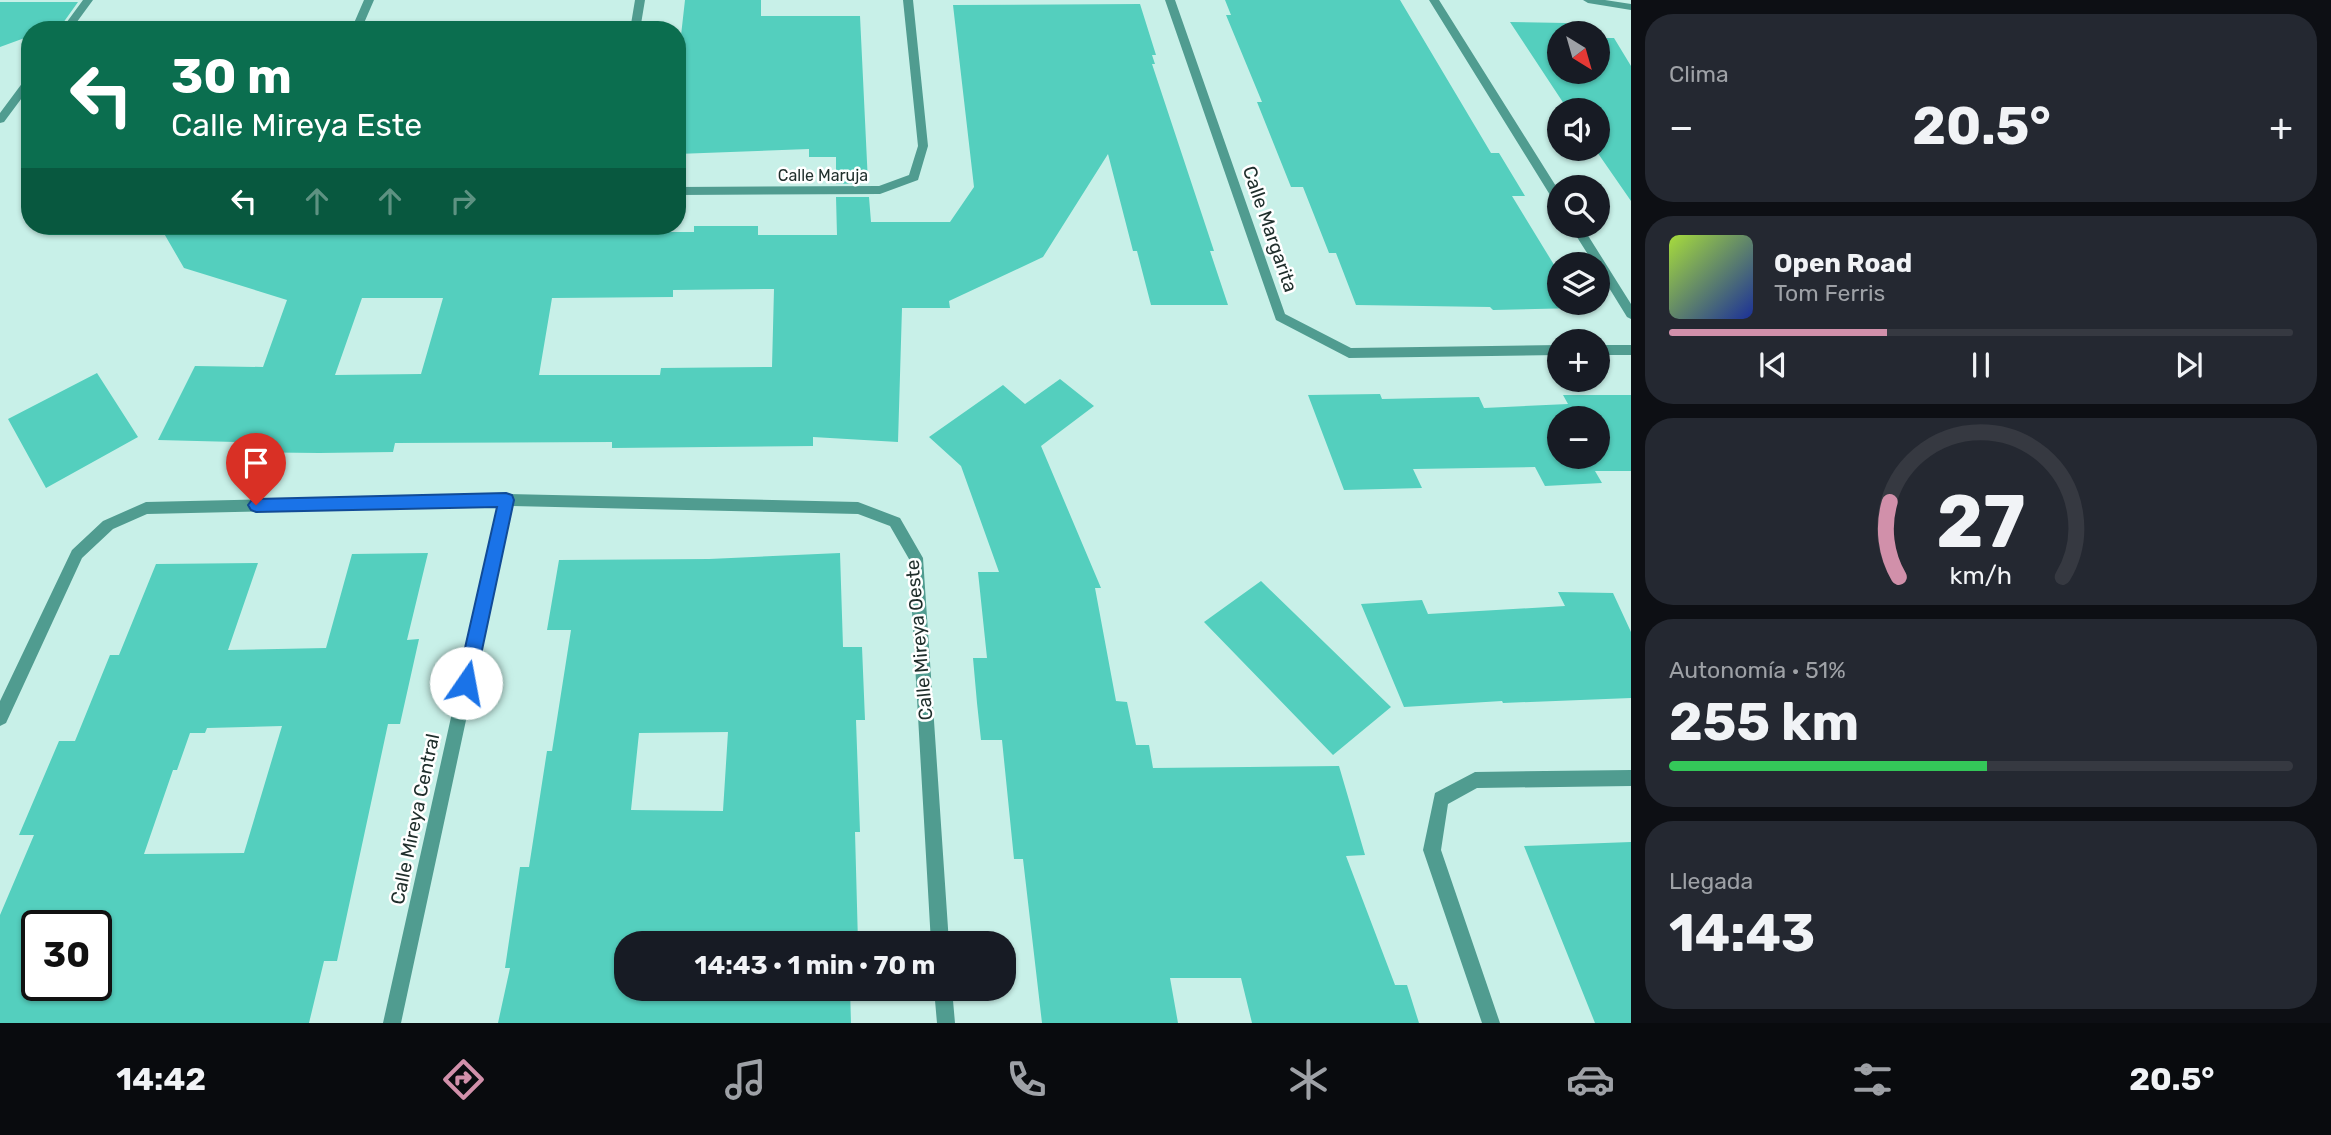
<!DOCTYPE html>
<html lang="es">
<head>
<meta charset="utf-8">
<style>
	:root { --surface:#171b24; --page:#242831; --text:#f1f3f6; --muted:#9ea1a6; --line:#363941; --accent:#d190aa }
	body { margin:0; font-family:Rubik,sans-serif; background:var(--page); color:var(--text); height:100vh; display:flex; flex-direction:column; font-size:26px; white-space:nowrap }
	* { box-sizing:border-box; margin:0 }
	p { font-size:23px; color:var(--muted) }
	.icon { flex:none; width:38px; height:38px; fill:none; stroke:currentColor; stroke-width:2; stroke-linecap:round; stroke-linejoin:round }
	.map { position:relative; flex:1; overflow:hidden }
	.side { display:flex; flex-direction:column; gap:14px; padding:14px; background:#0d0f14; width:700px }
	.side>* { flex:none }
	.banner { position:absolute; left:21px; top:21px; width:665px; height:214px; border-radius:28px; box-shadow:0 2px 5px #0004; background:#0b6e4f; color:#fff; overflow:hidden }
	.needle { width:46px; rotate:143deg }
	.fabs { position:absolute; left:1547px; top:21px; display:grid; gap:14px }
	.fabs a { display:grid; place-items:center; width:63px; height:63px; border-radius:50%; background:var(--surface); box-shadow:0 2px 5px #0004; font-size:35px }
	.speed { position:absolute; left:21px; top:910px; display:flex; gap:14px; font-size:35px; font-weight:700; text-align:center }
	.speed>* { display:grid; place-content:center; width:91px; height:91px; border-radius:50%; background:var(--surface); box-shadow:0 2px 5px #0004; line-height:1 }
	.speed .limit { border:4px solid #111; border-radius:10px; background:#fff; color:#111 }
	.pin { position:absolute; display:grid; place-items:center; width:60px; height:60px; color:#fff; margin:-72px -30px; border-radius:50% 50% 50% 0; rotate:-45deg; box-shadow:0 0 7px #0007 }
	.pin .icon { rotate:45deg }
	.me { position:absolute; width:77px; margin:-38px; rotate:12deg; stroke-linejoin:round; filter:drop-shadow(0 0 5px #0008) }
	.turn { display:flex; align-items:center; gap:24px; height:147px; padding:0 35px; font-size:32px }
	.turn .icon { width:91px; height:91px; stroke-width:2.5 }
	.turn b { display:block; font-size:49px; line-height:60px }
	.lanes { display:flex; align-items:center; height:66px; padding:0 35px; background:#0003; justify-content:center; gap:35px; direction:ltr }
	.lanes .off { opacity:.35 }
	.big { font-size:52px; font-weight:700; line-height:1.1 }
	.side .card { flex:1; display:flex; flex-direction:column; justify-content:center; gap:10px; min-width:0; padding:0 24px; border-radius:28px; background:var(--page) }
	.side .dial { align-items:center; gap:0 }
	.dial svg { height:182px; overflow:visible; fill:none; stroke:var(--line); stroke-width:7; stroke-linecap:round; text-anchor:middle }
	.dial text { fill:var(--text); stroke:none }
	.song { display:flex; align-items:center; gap:21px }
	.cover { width:84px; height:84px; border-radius:10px; background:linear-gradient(135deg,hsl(80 70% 55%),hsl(230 70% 35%)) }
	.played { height:7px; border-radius:4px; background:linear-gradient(90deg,var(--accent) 35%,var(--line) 35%) }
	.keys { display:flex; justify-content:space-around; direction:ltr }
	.heat { display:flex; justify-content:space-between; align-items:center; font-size:38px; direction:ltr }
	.charge { height:10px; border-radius:5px; background:linear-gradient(90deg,#34c759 51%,var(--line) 0) }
	.trip { position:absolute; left:614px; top:931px; width:402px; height:70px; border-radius:28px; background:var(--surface); box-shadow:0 2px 5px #0004; font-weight:700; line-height:70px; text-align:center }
	.tab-bar { display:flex; height:112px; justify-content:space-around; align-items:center; background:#090b0e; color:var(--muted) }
	.tab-bar .icon { width:49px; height:49px }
	.tab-bar .current { color:var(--accent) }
	.tab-bar b { font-size:32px; color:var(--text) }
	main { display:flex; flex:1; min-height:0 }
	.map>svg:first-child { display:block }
	.building { fill:#54cfbe; fill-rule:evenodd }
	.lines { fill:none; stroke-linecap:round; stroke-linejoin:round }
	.street { fill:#509c90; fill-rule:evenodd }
	.route { fill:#1a73e8; stroke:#114b97; stroke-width:2 }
	.labels { text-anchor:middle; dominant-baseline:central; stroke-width:5; stroke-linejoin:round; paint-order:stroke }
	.far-street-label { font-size:16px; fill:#1f2e2b; stroke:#fff }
	.street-label { font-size:19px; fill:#1f2e2b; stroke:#fff }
</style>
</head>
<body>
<main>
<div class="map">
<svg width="1631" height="1023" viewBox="0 0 1631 1023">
	<rect width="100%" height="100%" fill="#c8f0e8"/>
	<!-- building -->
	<path class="building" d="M 685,0 L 761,0 L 761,16 L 860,16 L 868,183 L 836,184 L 836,157 L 809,157 L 809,149 L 677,154 L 677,71 Z
		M 1225,0 L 1400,0 L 1491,153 L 1499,153 L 1525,196 L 1512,196 L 1559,273 L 1559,303 L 1577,303 L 1580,308 L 1493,310 L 1490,307 L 1356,305 L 1336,253 L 1329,253 L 1303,187 L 1291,187 L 1257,102 L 1262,102 L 1226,15 L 1231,15 Z
		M 0,2 L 78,2 L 63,23 L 45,30 L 30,30 L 30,36 L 0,47 Z
		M 1140,4 L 1156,55 L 1152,55 L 1155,64 L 1152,64 L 1214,251 L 1210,251 L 1228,305 L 1151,305 L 1137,251 L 1133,251 L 1108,154 L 1043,257 L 949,301 L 950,308 L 902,308 L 898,442 L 813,437 L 813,446 L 612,448 L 612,442 L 395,443 L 393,452 L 319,453 L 232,452 L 236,442 L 158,440 L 195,366 L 263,367 L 287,300 L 184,268 L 162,230 L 565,226 L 564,232 L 694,232 L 694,226 L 758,226 L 758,235 L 837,235 L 836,197 L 869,197 L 871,222 L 950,222 L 974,187 L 953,5 ZM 774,289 L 772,367 L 661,368 L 660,375 L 539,375 L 552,298 L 673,297 L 673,290 ZM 362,298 L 443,298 L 421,374 L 335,375 Z
		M 1510,22 L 1566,23 L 1574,33 L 1559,33 L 1559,72 L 1598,72 L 1598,38 L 1614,38 L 1631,66 L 1631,201 L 1595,149 L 1598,149 L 1598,110 L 1568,110 Z
		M 97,373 L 138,437 L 46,488 L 8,419 Z
		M 1060,379 L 1094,406 L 1041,446 L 1101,588 L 1095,588 L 1116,701 L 1127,702 L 1136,745 L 1149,745 L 1153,768 L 1339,766 L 1365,855 L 1346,856 L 1395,985 L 1407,985 L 1419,1023 L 1252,1023 L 1241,978 L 1170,978 L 1178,1023 L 1042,1023 L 1023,859 L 1014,859 L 1002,740 L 981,740 L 977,703 L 973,658 L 987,658 L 978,572 L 999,572 L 961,466 L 929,437 L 1003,385 L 1025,404 Z
		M 1380,394 L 1382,399 L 1479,397 L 1484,408 L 1568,404 L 1563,395 L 1631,395 L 1631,471 L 1595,471 L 1602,483 L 1545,486 L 1535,467 L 1413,469 L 1422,488 L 1344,490 L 1308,395 ZM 1559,418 L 1598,418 L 1598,457 L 1559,457 Z
		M 428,553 L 407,640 L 419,639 L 400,724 L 388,724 L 337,961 L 324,961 L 309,1023 L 0,1023 L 0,915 L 34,835 L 19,835 L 59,741 L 75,741 L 110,655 L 119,655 L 156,564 L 258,563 L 228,650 L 326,648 L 352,554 ZM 282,726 L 244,853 L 144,854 L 173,770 L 177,770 L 190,733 L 205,733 L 207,728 ZM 37,926 L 96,926 L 96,985 L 37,985 Z
		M 840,553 L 843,647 L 862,647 L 865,720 L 856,720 L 860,832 L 855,832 L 858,943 L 626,943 L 626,989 L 850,989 L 851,1023 L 498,1023 L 510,968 L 505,968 L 520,867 L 529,867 L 547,751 L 552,751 L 571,630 L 547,630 L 559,560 L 709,559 ZM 728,732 L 723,811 L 631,810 L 639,733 Z
		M 1261,581 L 1391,707 L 1333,755 L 1204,622 Z
		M 1558,592 L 1613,593 L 1631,632 L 1631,698 L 1503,703 L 1502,701 L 1404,707 L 1361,604 L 1422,600 L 1428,614 L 1565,606 Z
		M 1631,842 L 1631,1023 L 1595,1023 L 1524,846 Z"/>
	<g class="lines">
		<!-- street -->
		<path class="street" d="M 83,0 L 93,0 L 71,30 L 61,30 Z
			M 364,0 L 374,0 L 361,30 L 351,30 Z
			M 635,0 L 645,0 L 640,30 L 630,30 Z
			M 903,0 L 913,0 L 928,146 L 918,180 L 880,194 L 677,195 L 677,187 L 879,186 L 909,175 L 918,146 Z
			M 1165,0 L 1175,0 L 1285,314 L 1351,348 L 1559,345 L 1559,355 L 1349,358 L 1276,320 Z
			M 1429,0 L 1439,0 L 1559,191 L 1559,204 L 1555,203 Z
			M 1583,0 L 1605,0 L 1631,4 L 1631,10 L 1588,3 Z
			M 30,77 L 30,87 L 4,122 L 0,123 L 0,113 L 26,78 Z
			M 1570,226 L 1582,226 L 1631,304 L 1631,319 L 1627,317 L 1598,270 L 1598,264 L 1594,264 Z
			M 1598,345 L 1631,345 L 1631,355 L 1598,355 Z
			M 506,494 L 858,502 L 900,518 L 923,558 L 949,943 L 931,943 L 909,559 L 890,526 L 858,514 L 512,506 L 401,1023 L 383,1023 L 498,506 L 147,514 L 113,529 L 82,558 L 6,723 L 0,726 L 0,701 L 72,550 L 103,521 L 146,502 Z
			M 1631,770 L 1631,786 L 1477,788 L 1448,804 L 1441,850 L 1500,1023 L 1482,1023 L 1423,850 L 1435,793 L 1475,772 Z
			M 934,989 L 952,989 L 955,1023 L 937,1023 Z"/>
	</g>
	<!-- route -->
	<path class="route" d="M 506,493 L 512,495 L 514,500 L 475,683 L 472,689 L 466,692 L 460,689 L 457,683 L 497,507 L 256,512 L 251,510 L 248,505 L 251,501 L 256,499 Z"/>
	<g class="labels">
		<!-- far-street labels -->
		<g class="far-street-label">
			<text x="823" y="175">Calle Maruja</text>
		</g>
		<!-- street labels -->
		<g class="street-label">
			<text transform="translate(1270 229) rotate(71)">Calle Margarita</text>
			<text transform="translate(919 640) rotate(-95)">Calle Mireya Oeste</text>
			<text transform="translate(415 819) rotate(-78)">Calle Mireya Central</text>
		</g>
	</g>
</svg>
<div class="fabs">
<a><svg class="needle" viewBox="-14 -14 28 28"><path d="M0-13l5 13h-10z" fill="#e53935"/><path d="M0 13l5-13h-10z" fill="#9ea1a6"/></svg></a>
<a><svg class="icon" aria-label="sound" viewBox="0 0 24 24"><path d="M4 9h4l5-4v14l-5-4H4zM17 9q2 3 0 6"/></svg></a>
<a><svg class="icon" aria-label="search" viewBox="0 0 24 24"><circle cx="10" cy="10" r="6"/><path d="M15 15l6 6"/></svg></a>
<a><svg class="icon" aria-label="layers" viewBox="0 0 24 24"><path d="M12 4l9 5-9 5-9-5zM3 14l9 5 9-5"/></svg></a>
<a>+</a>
<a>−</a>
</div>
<div class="speed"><div class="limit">30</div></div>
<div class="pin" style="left:256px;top:505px;background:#d93025"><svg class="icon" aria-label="arrive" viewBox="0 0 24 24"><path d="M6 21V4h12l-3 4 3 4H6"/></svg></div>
<svg class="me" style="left:466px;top:683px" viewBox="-20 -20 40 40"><circle r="19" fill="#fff"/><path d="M0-13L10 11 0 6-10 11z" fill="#1a73e8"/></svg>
<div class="trip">14:43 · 1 min · 70 m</div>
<div class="banner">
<div class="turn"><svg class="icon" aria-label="left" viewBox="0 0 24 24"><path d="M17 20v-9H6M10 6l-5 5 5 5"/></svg><div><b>30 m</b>Calle Mireya Este</div></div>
<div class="lanes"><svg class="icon" aria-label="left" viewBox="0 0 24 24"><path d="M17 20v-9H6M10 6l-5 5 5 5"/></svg><svg class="icon off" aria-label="ahead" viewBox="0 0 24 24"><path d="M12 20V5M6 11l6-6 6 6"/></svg><svg class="icon off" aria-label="ahead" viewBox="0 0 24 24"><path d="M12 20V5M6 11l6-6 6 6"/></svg><svg class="icon off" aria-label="right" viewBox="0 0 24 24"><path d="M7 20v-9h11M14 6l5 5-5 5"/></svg></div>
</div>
</div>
<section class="side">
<div class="card"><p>Clima</p>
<div class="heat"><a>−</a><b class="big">20.5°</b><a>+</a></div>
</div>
<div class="card">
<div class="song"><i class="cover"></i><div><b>Open Road</b><p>Tom Ferris</p></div></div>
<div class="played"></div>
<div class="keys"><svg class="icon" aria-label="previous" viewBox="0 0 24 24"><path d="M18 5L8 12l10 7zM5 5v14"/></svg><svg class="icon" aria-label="pause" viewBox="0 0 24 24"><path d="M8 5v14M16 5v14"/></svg><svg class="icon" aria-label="next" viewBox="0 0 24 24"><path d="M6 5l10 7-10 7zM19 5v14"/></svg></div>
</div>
<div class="card dial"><svg viewBox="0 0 100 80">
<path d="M14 69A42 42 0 1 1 86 69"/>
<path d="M14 69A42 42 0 0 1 10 36" stroke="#d190aa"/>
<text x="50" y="56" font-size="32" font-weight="700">27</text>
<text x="50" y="72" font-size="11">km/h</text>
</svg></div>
<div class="card"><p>Autonomía · 51%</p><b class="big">255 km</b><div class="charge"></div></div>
<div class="card"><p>Llegada</p><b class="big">14:43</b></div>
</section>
</main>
<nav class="tab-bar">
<b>14:42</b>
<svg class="icon current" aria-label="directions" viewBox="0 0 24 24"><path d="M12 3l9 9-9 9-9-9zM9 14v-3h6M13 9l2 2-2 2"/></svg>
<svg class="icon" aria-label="music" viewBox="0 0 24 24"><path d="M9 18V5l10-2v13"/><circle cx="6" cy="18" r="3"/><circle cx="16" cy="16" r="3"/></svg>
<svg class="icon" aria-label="phone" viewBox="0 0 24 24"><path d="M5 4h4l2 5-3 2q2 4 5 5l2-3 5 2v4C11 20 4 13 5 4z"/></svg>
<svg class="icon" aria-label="climate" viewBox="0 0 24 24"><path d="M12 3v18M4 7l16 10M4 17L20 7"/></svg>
<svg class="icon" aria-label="car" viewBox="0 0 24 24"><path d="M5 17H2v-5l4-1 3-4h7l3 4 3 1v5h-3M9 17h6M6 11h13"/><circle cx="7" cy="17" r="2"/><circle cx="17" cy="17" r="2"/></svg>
<svg class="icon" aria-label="filters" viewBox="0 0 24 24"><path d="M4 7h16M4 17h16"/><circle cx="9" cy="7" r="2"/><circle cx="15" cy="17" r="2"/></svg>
<b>20.5°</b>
</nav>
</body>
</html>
